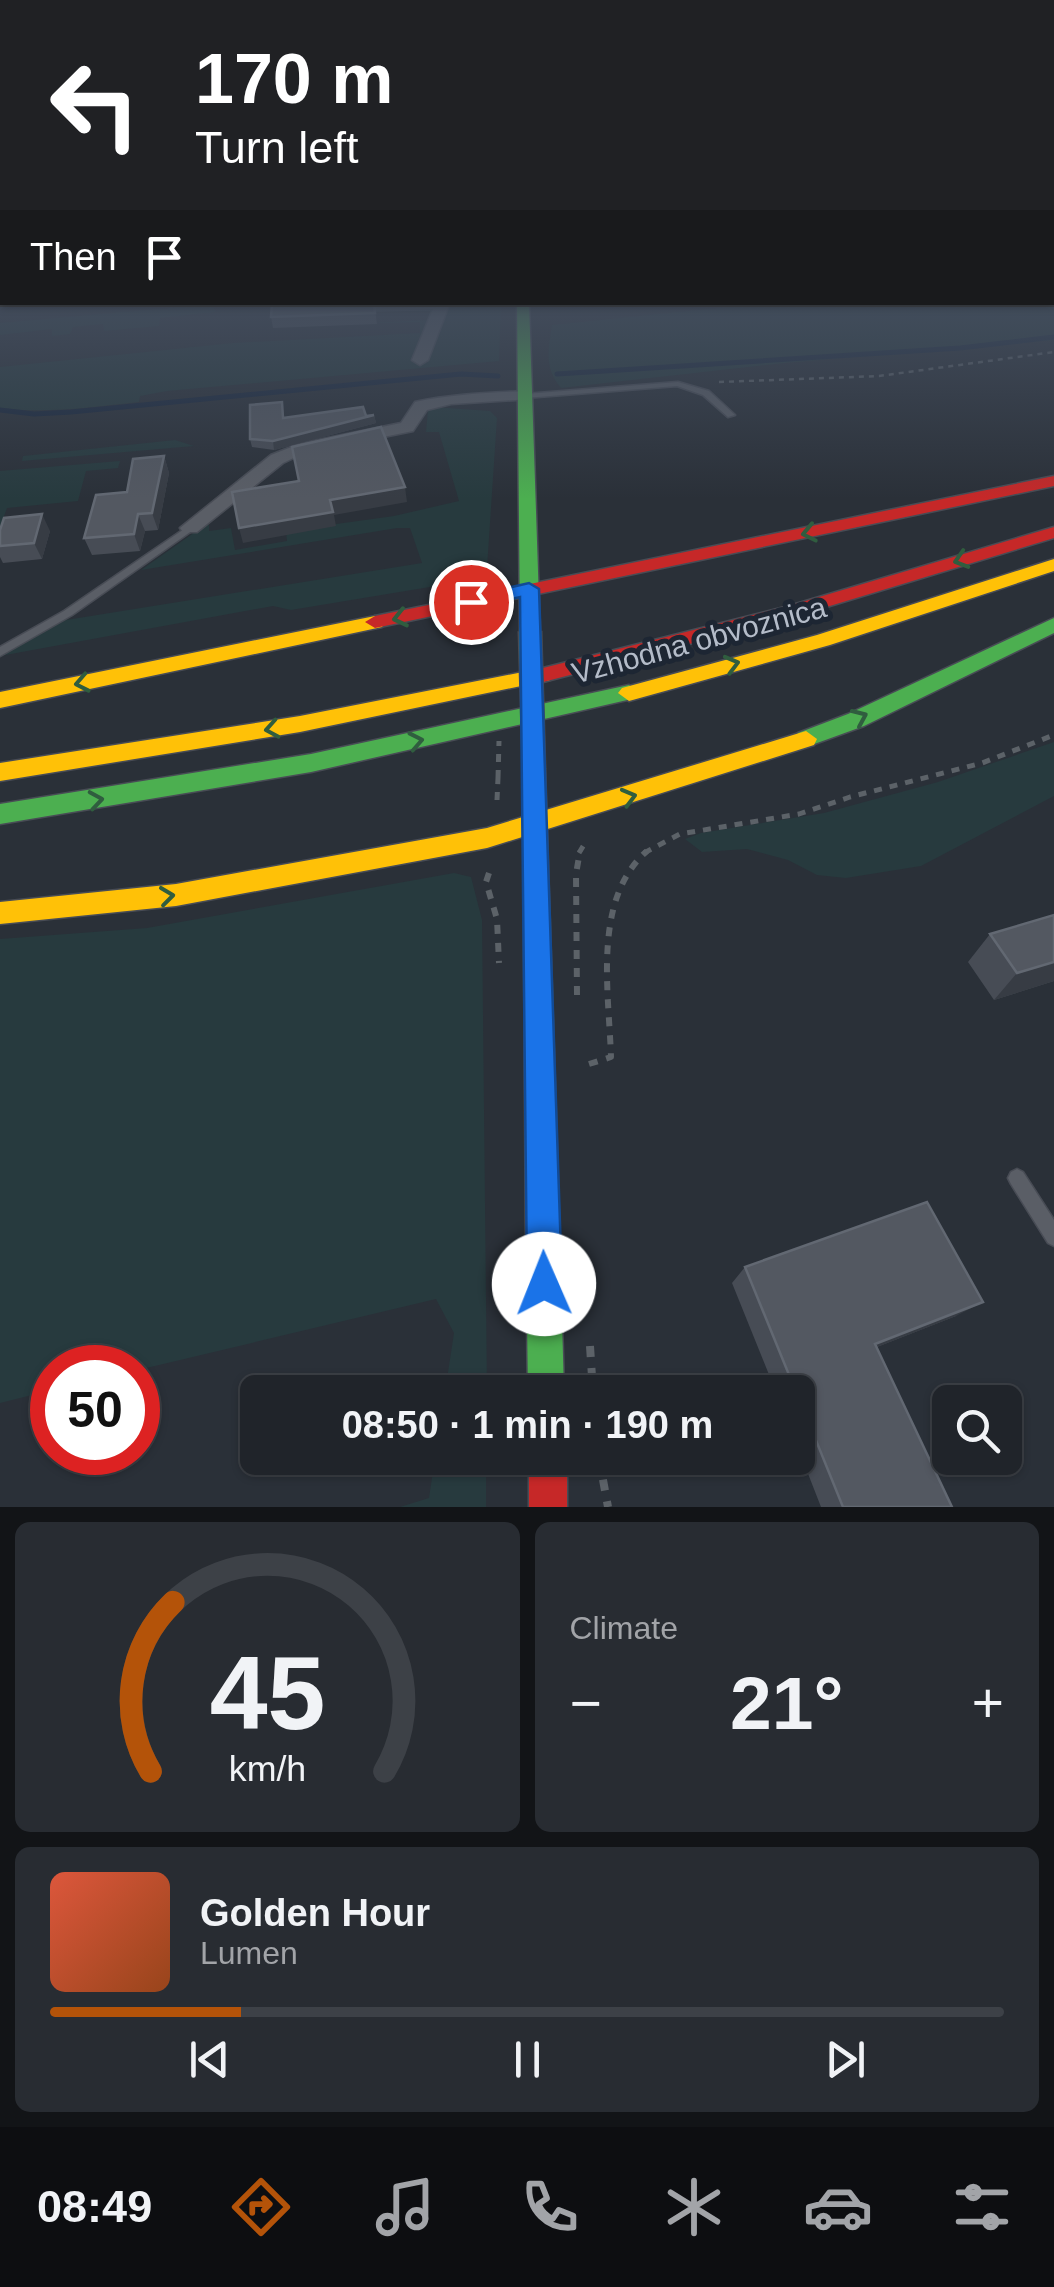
<!DOCTYPE html>
<html lang="en">
<head>
<meta charset="utf-8">
<style>
	:root { --surface:#20242a; --page:#282c32; --text:#f1f3f6; --muted:#a2a4a8; --line:#3d4147; --accent:#b45309 }
	body { margin:0; font-family:Helvetica,sans-serif; background:var(--page); color:var(--text); height:100vh; display:flex; flex-direction:column; font-size:38px; white-space:nowrap }
	* { box-sizing:border-box; margin:0 }
	p { font-size:32px; color:var(--muted) }
	.icon { flex:none; width:55px; height:55px; fill:none; stroke:currentColor; stroke-width:2; stroke-linecap:round; stroke-linejoin:round }
	.map { position:relative; height:1507px; overflow:hidden }
	.panel { display:flex; flex-direction:column; gap:15px; padding:15px; background:#121417; flex:1 }
	.panel>* { flex:none }
	.guide { position:absolute; left:0px; top:0px; width:1055px; height:305px; box-shadow:0 2px 8px #0004,0 0 0 2px var(--line); background:#202124; color:#fff; overflow:hidden }
	.controls { position:absolute; left:932px; top:1385px; display:grid; gap:20px }
	.controls a { display:grid; place-items:center; width:90px; height:90px; border-radius:15px; background:var(--surface); box-shadow:0 2px 8px #0004,0 0 0 2px var(--line); font-size:50px }
	.speed { position:absolute; left:30px; top:1345px; display:flex; gap:20px; font-size:50px; font-weight:700; text-align:center }
	.speed>* { display:grid; place-content:center; width:130px; height:130px; border-radius:50%; background:var(--surface); box-shadow:0 2px 8px #0004,0 0 0 2px var(--line); line-height:1 }
	.speed .limit { border:15px solid #d22; background:#fff; color:#111 }
	.pin { position:absolute; display:grid; place-items:center; width:85px; height:85px; color:#fff; margin:-42px; border:5px solid #fff; border-radius:50%; box-shadow:0 2px 10px #0007 }
	.me { position:absolute; width:110px; margin:-55px; rotate:359deg; stroke-linejoin:round; filter:drop-shadow(0 0 8px #0008) }
	.turn { display:flex; align-items:center; gap:35px; height:210px; padding:0 30px; font-size:45px }
	.turn .icon { width:130px; height:130px; stroke-width:2.5 }
	.turn b { display:block; font-size:70px; line-height:85px }
	.then { display:flex; align-items:center; height:95px; padding:0 30px; background:#0003; gap:20px; font-size:38px }
	.big { font-size:75px; font-weight:600; line-height:1.1 }
	.panel .tile { flex:1; display:flex; flex-direction:column; justify-content:center; gap:15px; min-width:0; padding:0 35px; border-radius:15px; background:var(--page) }
	.panel .dial { align-items:center; gap:0 }
	.dial svg { height:260px; overflow:visible; fill:none; stroke:var(--line); stroke-width:7; stroke-linecap:round; text-anchor:middle }
	.dial text { fill:var(--text); stroke:none }
	.song { display:flex; align-items:center; gap:30px }
	.cover { width:120px; height:120px; border-radius:15px; background:linear-gradient(135deg,hsl(10 70% 55%),hsl(20 70% 35%)) }
	.played { height:10px; border-radius:5px; background:linear-gradient(90deg,var(--accent) 20%,var(--line) 20%) }
	.keys { display:flex; justify-content:space-around; direction:ltr }
	.heat { display:flex; justify-content:space-between; align-items:center; font-size:55px; direction:ltr }
	.panel .tiles { flex:1; display:grid; gap:15px; grid-template-columns:1fr 1fr }
	.tile:last-child { grid-column:span 2 }
	.trip { position:absolute; left:240px; top:1375px; width:575px; height:100px; border-radius:15px; background:var(--surface); box-shadow:0 2px 8px #0004,0 0 0 2px var(--line); font-weight:600; line-height:100px; text-align:center }
	.dock { display:flex; height:160px; justify-content:space-around; align-items:center; background:#0d0e11; color:var(--muted) }
	.dock .icon { width:70px; height:70px }
	.dock .current { color:var(--accent) }
	.dock b { font-size:45px; color:var(--text) }
	.map>svg:first-child { display:block }
	.green { fill:#273a3e }
	.lines { fill:none; stroke-linecap:round; stroke-linejoin:round }
	.stream { stroke:#19273c; stroke-width:5 }
	.lane-casing { stroke:#484c55; stroke-width:3 }
	.street-casing { stroke:#484c55; stroke-width:3 }
	.fast-casing { stroke:#484c55; stroke-width:3 }
	.slow-casing { stroke:#484c55; stroke-width:3 }
	.jam-casing { stroke:#484c55; stroke-width:3 }
	.path-far3 { stroke:#5c6268; stroke-width:2.5; stroke-dasharray:5 5; stroke-linecap:butt }
	.path-far2 { stroke:#5c6268; stroke-width:5; stroke-dasharray:8 8; stroke-linecap:butt }
	.path-far1 { stroke:#5c6268; stroke-width:6; stroke-dasharray:9 9; stroke-linecap:butt }
	.path { stroke:#5c6268; stroke-width:8; stroke-dasharray:11 11; stroke-linecap:butt }
	.lane { fill:#5a5e66; fill-rule:evenodd }
	.street { fill:#5a5e66; fill-rule:evenodd }
	.fast { fill:#4caf50; fill-rule:evenodd }
	.slow { fill:#ffc107; fill-rule:evenodd }
	.jam { fill:#c62828; fill-rule:evenodd }
	.fast-bridge-casing { stroke:#484c55; stroke-width:25; stroke-linecap:butt }
	.path-bridge { stroke:#5c6268; stroke-width:5; stroke-dasharray:8 8; stroke-linecap:butt }
	.fast-bridge { stroke:#4caf50; stroke-width:22 }
	.wall { fill:#474c55 }
	.shaded-wall { fill:#373c44 }
	.building { fill:#535861; stroke:#626872; stroke-width:2.5 }
	.oneway { stroke:#305d3f }
	.route { fill:#1a73e8; stroke:#114b97; stroke-width:2.5 }
	.labels { text-anchor:middle; dominant-baseline:central; stroke-width:10; stroke-linejoin:round; paint-order:stroke }
	.street-label { font-size:30px; fill:#b4bcc9; stroke:#1d2633 }
</style>
</head>
<body>
<div class="map">
<svg width="1054" height="1507" viewBox="0 0 1054 1507">
	<rect width="100%" height="100%" fill="#2a3038"/>
	<!-- green -->
	<path class="green" d="M 1054,288 L 1054,340 L 785,363 L 561,388 C 544,368 548,350 552,325 L 775,302 L 1052,302 Z
		M 450,303 L 501,303 L 499,361 L 167,391 L 140,396 L 139,402 C 92,407 47,414 0,408 L 0,367 L 233,343 L 420,333 L 420,322 L 348,324 L 430,320 L 413,363 L 427,363 Z
		M 214,304 L 215,312 L 160,318 L 159,326 L 104,331 L 103,324 L 73,327 L 70,334 L 52,336 L 52,329 L 0,335 L 0,323 Z
		M 434,407 L 490,411 L 497,418 L 487,568 L 472,580 L 291,610 L 273,606 L 0,656 L 5,648 L 66,620 L 422,563 L 410,528 L 397,528 L 141,570 L 205,525 L 209,525 L 209,531 L 231,528 L 235,550 L 287,541 L 286,531 L 394,516 L 459,501 L 439,432 L 426,432 L 428,410 Z
		M 175,440 L 194,446 L 22,461 L 23,456 Z
		M 120,461 L 118,468 L 86,471 L 78,501 L 7,508 L 0,527 L 0,471 Z
		M 1054,742 L 1054,796 L 921,866 L 846,878 L 817,875 L 788,860 L 747,849 L 702,852 L 685,839 L 701,833 L 824,813 L 938,782 Z
		M 454,873 L 471,877 L 482,920 L 487,1392 L 445,1392 L 454,1333 L 436,1299 L 138,1370 L 52,1368 L 52,1390 L 0,1403 L 0,939 L 147,928 Z
		M 435,1458 L 486,1458 L 486,1507 L 400,1507 L 429,1498 Z"/>
	<g class="lines">
		<!-- stream -->
		<path class="stream" d="M 557,374 L 960,348 L 1054,337
			M 0,410 L 34,414 L 71,412 L 461,374 L 498,376"/>
		<defs>
			<path id="lane" d="M 678,382 L 709,391 L 735,415 L 728,417 L 703,395 L 677,386 L 525,398 L 521,396 L 525,394 Z
				M 190,525 L 195,528 L 193,530 L 72,615 L 0,656 L 0,647 L 64,611 Z
				M 1017,1169 L 1023,1172 L 1054,1220 L 1054,1246 L 1048,1243 L 1011,1184 L 1008,1178 L 1011,1172 Z"/>
			<path id="street" d="M 450,302 L 428,360 L 420,365 L 412,360 L 433,309 L 342,311 L 335,307 L 342,303 Z
				M 525,391 L 531,393 L 531,399 L 451,404 L 427,410 L 413,431 L 304,453 L 283,463 L 197,532 L 183,532 L 180,528 L 271,455 L 299,444 L 401,423 L 415,402 C 452,394 487,393 525,391 Z"/>
			<path id="fast" d="M 517,302 L 529,302 L 540,631 L 530,638 L 520,631 Z
				M 1054,618 L 1054,633 L 864,726 L 806,747 L 795,739 L 798,733 L 848,714 Z
				M 629,685 L 640,693 L 636,698 L 311,772 L 0,824 L 0,804 L 311,754 Z
				M 543,1231 L 555,1236 L 560,1248 L 564,1392 L 528,1392 L 526,1248 L 531,1236 Z"/>
			<path id="slow" d="M 1054,559 L 1054,571 L 830,645 L 629,701 L 618,693 L 622,688 L 817,635 Z
				M 375,616 L 385,622 L 382,627 L 0,708 L 0,692 Z
				M 543,668 L 553,675 L 550,680 L 300,732 L 0,781 L 0,763 L 300,716 Z
				M 806,731 L 817,739 L 814,745 L 487,848 L 176,906 L 0,924 L 0,902 L 176,884 L 487,828 Z"/>
			<path id="jam" d="M 1054,476 L 1054,486 L 375,628 L 365,622 L 375,616 Z
				M 1054,527 L 1054,538 L 800,615 L 543,682 L 533,675 L 543,668 L 789,606 Z
				M 534,760 L 542,763 L 545,769 L 560,1248 L 555,1260 L 543,1265 L 531,1260 L 526,1248 L 523,769 L 526,763 Z
				M 529,1458 L 567,1458 L 567,1507 L 529,1507 Z"/>
		</defs>
		<!-- lane casing -->
		<use href="#lane" class="lane-casing"/>
		<!-- street casing -->
		<use href="#street" class="street-casing"/>
		<!-- fast casing -->
		<use href="#fast" class="fast-casing"/>
		<!-- slow casing -->
		<use href="#slow" class="slow-casing"/>
		<!-- jam casing -->
		<use href="#jam" class="jam-casing"/>
		<!-- path-far3 -->
		<path class="path-far3" d="M 719,382 L 879,376 L 1054,352"/>
		<!-- path-far2 -->
		<path class="path-far2" d="M 497,800 L 498,778
			M 579,853 L 585,843
			M 644,853 L 680,834 L 799,814 L 850,797 L 982,763 L 1054,735"/>
		<!-- path-far1 -->
		<path class="path-far1" d="M 489,873 L 486,882 L 497,919 L 499,963
			M 577,995 L 576,874 L 580,851
			M 589,1064 L 611,1057 C 609,992 592,899 647,851"/>
		<!-- path -->
		<path class="path" d="M 590,1346 L 593,1392
			M 599,1458 L 608,1507"/>
		<!-- lane -->
		<use href="#lane" class="lane"/>
		<!-- street -->
		<use href="#street" class="street"/>
		<!-- fast -->
		<use href="#fast" class="fast"/>
		<!-- slow -->
		<use href="#slow" class="slow"/>
		<!-- jam -->
		<use href="#jam" class="jam"/>
		<defs>
			<path id="fast-bridge" d="M 530,631 L 534,769"/>
		</defs>
		<!-- fast-bridge casing -->
		<use href="#fast-bridge" class="fast-bridge-casing"/>
		<!-- path-bridge -->
		<path class="path-bridge" d="M 498,778 L 499,741"/>
		<!-- fast-bridge -->
		<use href="#fast-bridge" class="fast-bridge"/>
	</g>
	<!-- wall -->
	<path class="wall" d="M 272,302 L 285,302 L 283,305 L 285,306 L 374,303 L 377,324 L 273,328 L 271,317 Z
		M 282,402 L 284,417 L 374,415 L 376,423 L 274,450 L 252,447 L 250,439 Z
		M 164,456 L 169,473 L 158,530 L 145,531 L 140,551 L 92,555 L 84,538 L 127,492 Z
		M 0,530 L 50,531 L 42,559 L 3,563 L 0,557 Z
		M 990,934 L 1054,981 L 994,1000 L 968,962 Z
		M 745,1267 L 956,1316 L 877,1347 L 952,1507 L 821,1507 L 798,1448 L 798,1392 L 776,1392 L 732,1283 Z"/>
	<!-- shaded-wall -->
	<path class="shaded-wall" d="M 374,415 L 376,423 L 274,450 L 273,441 Z
		M 164,456 L 169,473 L 158,530 L 152,513 Z
		M 405,487 L 407,502 L 334,515 L 336,526 L 243,543 L 239,528 L 330,500 Z
		M 42,514 L 50,531 L 42,559 L 34,543 Z
		M 138,514 L 145,531 L 140,551 L 134,534 Z
		M 1054,962 L 1054,981 L 994,1000 L 1017,973 Z
		M 983,1302 L 956,1316 L 854,1356 L 875,1344 Z"/>
	<!-- building -->
	<path class="building" d="M 272,302 L 280,302 L 285,306 L 374,303 L 375,313 L 271,317 Z
		M 282,402 L 283,418 L 363,407 L 366,416 L 374,415 L 273,441 L 250,439 L 250,405 Z
		M 381,427 L 405,487 L 330,500 L 333,512 L 239,528 L 232,492 L 299,481 L 292,447 Z
		M 164,456 L 152,513 L 138,514 L 134,534 L 84,538 L 96,495 L 127,492 L 133,459 Z
		M 42,514 L 34,543 L 0,546 L 0,530 L 4,518 Z
		M 1054,915 L 1054,962 L 1017,973 L 990,934 Z
		M 927,1202 L 983,1302 L 875,1344 L 952,1507 L 843,1507 L 798,1396 L 798,1392 L 796,1392 L 745,1267 Z"/>
	<!-- one-way arrows -->
	<defs><path id="oneway-chevron" d="M-2-3.5L2.5 0L-2 3.5" fill="none" stroke-width="1.6" stroke-linecap="round" stroke-linejoin="round" transform="scale(2.5)"/></defs>
	<g class="oneway">
		<use href="#oneway-chevron" transform="translate(809 533) rotate(168)"/>
		<use href="#oneway-chevron" transform="translate(961 560) rotate(163)"/>
		<use href="#oneway-chevron" transform="translate(400 618) rotate(167)"/>
		<use href="#oneway-chevron" transform="translate(732 664) rotate(-15)"/>
		<use href="#oneway-chevron" transform="translate(82 683) rotate(169)"/>
		<use href="#oneway-chevron" transform="translate(860 717) rotate(-24)"/>
		<use href="#oneway-chevron" transform="translate(272 729) rotate(170)"/>
		<use href="#oneway-chevron" transform="translate(416 741) rotate(-11)"/>
		<use href="#oneway-chevron" transform="translate(629 797) rotate(-15)"/>
		<use href="#oneway-chevron" transform="translate(96 800) rotate(-9)"/>
		<use href="#oneway-chevron" transform="translate(167 896) rotate(-7)"/>
	</g>
	<!-- sky -->
	<linearGradient id="sky" x2="0" y2="1"><stop stop-color="#171a1f"/><stop offset="0.58" stop-color="#444e5e"/><stop offset="1" stop-color="#444e5e" stop-opacity="0"/></linearGradient>
	<rect width="1054" height="499" fill="url(#sky)"/>
	<!-- route -->
	<path class="route" d="M 529,583 L 539,589 L 562,1284 L 557,1296 L 544,1301 L 532,1296 L 527,1284 L 520,597 L 471,608 L 462,602 L 464,598 Z"/>
	<g class="labels">
		<!-- street labels -->
		<g class="street-label">
			<text transform="translate(699 640) rotate(-15)">Vzhodna obvoznica</text>
		</g>
	</g>
</svg>
<div class="controls">
<a><svg class="icon" aria-label="search" viewBox="0 0 24 24"><circle cx="10" cy="10" r="6"/><path d="M15 15l6 6"/></svg></a>
</div>
<div class="speed"><div class="limit">50</div></div>
<div class="pin" style="left:471px;top:602px;background:#d93025"><svg class="icon" aria-label="arrive" viewBox="0 0 24 24"><path d="M6 21V4h12l-3 4 3 4H6"/></svg></div>
<svg class="me" style="left:544px;top:1284px" viewBox="-20 -20 40 40"><circle r="19" fill="#fff"/><path d="M0-13L10 11 0 6-10 11z" fill="#1a73e8"/></svg>
<div class="trip">08:50 · 1 min · 190 m</div>
<div class="guide">
<div class="turn"><svg class="icon" aria-label="left" viewBox="0 0 24 24"><path d="M17 20v-9H6M10 6l-5 5 5 5"/></svg><div><b>170 m</b>Turn left</div></div>
<div class="then">Then<svg class="icon" aria-label="arrive" viewBox="0 0 24 24"><path d="M6 21V4h12l-3 4 3 4H6"/></svg></div>
</div>
</div>
<section class="panel">
<div class="tiles">
<div class="tile dial"><svg viewBox="0 0 100 80">
<path d="M14 69A42 42 0 1 1 86 69"/>
<path d="M14 69A42 42 0 0 1 21 17" stroke="#b45309"/>
<text x="50" y="56" font-size="32" font-weight="700">45</text>
<text x="50" y="72" font-size="11">km/h</text>
</svg></div>
<div class="tile"><p>Climate</p>
<div class="heat"><a>−</a><b class="big">21°</b><a>+</a></div>
</div>
<div class="tile">
<div class="song"><i class="cover"></i><div><b>Golden Hour</b><p>Lumen</p></div></div>
<div class="played"></div>
<div class="keys"><svg class="icon" aria-label="previous" viewBox="0 0 24 24"><path d="M18 5L8 12l10 7zM5 5v14"/></svg><svg class="icon" aria-label="pause" viewBox="0 0 24 24"><path d="M8 5v14M16 5v14"/></svg><svg class="icon" aria-label="next" viewBox="0 0 24 24"><path d="M6 5l10 7-10 7zM19 5v14"/></svg></div>
</div>
</div>
</section>
<nav class="dock">
<b>08:49</b>
<svg class="icon current" aria-label="directions" viewBox="0 0 24 24"><path d="M12 3l9 9-9 9-9-9zM9 14v-3h6M13 9l2 2-2 2"/></svg>
<svg class="icon" aria-label="music" viewBox="0 0 24 24"><path d="M9 18V5l10-2v13"/><circle cx="6" cy="18" r="3"/><circle cx="16" cy="16" r="3"/></svg>
<svg class="icon" aria-label="phone" viewBox="0 0 24 24"><path d="M5 4h4l2 5-3 2q2 4 5 5l2-3 5 2v4C11 20 4 13 5 4z"/></svg>
<svg class="icon" aria-label="climate" viewBox="0 0 24 24"><path d="M12 3v18M4 7l16 10M4 17L20 7"/></svg>
<svg class="icon" aria-label="car" viewBox="0 0 24 24"><path d="M5 17H2v-5l4-1 3-4h7l3 4 3 1v5h-3M9 17h6M6 11h13"/><circle cx="7" cy="17" r="2"/><circle cx="17" cy="17" r="2"/></svg>
<svg class="icon" aria-label="filters" viewBox="0 0 24 24"><path d="M4 7h16M4 17h16"/><circle cx="9" cy="7" r="2"/><circle cx="15" cy="17" r="2"/></svg>
</nav>
</body>
</html>
